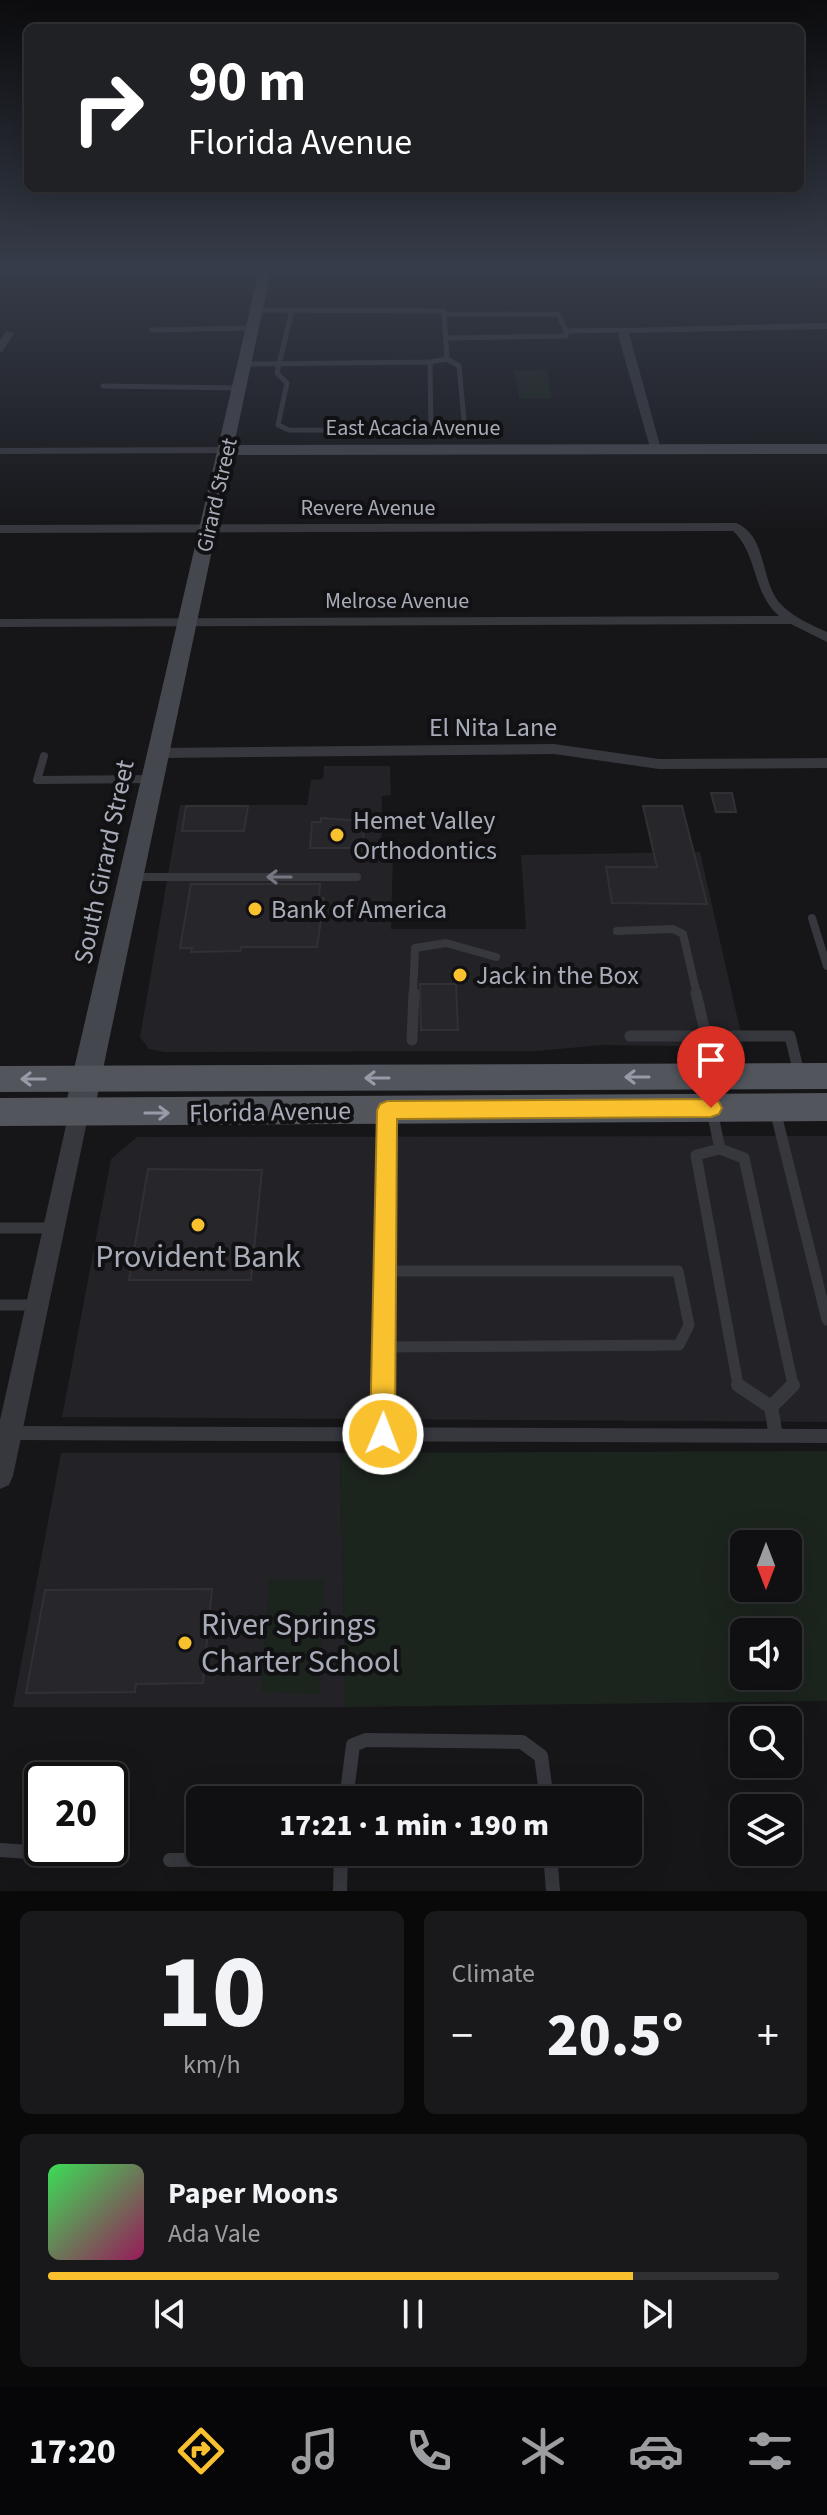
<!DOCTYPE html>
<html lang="en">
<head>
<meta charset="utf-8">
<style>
	:root { --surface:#101013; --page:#19191c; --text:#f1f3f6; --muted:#9c9da0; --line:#303033; --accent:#f9c12e }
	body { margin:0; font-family:"Source Sans 3",sans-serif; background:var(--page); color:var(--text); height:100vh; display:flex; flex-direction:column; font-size:30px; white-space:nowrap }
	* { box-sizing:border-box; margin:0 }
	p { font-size:26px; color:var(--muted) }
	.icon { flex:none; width:44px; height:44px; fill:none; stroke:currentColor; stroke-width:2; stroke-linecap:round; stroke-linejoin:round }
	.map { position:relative; height:1891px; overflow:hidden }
	.sheet { display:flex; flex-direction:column; gap:20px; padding:20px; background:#09090a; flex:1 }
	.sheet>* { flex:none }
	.top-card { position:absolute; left:24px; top:24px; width:780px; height:168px; border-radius:12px; box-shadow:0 8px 32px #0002,0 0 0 2px var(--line); background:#202124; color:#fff; overflow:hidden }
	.needle { width:52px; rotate:180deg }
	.fabs { position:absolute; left:730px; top:1530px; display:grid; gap:16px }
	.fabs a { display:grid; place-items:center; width:72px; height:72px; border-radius:12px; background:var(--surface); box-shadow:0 8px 32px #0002,0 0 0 2px var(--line); font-size:40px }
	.speed { position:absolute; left:24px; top:1762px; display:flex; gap:16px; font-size:40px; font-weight:700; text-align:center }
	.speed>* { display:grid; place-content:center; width:104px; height:104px; border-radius:50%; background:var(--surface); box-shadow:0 8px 32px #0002,0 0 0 2px var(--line); line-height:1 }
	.speed .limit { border:4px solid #111; border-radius:12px; background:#fff; color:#111 }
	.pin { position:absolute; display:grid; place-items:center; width:68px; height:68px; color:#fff; margin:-82px -34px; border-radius:50% 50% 50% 0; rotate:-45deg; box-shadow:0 0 8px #0007 }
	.pin .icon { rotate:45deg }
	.me { position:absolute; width:88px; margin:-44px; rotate:1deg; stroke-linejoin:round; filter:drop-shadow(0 0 6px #0008) }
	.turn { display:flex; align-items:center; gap:28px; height:168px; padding:0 32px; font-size:36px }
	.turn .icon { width:104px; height:104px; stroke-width:2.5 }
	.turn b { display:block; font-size:56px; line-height:68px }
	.big { font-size:60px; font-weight:800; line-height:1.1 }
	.sheet .widget { flex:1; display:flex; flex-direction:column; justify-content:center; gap:12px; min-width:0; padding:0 28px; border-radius:12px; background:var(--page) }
	.sheet .dial { align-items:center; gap:0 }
	.dial b { font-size:104px; line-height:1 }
	.song { display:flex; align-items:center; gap:24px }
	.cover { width:96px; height:96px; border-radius:12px; background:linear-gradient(135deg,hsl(130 70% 55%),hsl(330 70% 35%)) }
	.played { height:8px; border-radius:4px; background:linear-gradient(90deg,var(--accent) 80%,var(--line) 80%) }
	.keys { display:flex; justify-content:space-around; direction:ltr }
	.heat { display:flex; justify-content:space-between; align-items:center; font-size:44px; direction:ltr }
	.sheet .tiles { flex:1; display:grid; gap:20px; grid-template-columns:1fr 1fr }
	.widget:last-child { grid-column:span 2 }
	.trip { position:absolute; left:186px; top:1786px; width:456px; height:80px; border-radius:12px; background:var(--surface); box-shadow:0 8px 32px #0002,0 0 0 2px var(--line); font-weight:800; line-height:80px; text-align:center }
	.tab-bar { display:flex; height:128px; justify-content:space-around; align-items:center; background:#060608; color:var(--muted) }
	.tab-bar .icon { width:56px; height:56px }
	.tab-bar .on { color:var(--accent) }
	.tab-bar b { font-size:36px; color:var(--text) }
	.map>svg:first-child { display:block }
	.built { fill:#232226 }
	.green { fill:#1c241e; fill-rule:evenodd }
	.building { fill:#27262a; stroke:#313035; stroke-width:2 }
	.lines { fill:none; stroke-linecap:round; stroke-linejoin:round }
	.lane-far3 { stroke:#37383e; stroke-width:5 }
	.lane-far2 { stroke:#37383e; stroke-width:8 }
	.lane-far1 { stroke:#37383e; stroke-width:11 }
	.lane { stroke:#37383e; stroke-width:14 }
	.street { fill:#37383e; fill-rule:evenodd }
	.secondary { fill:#45474e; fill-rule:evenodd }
	.primary { fill:#53555d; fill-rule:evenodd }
	.oneway { stroke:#757882 }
	.oneway2 { stroke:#979ba7 }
	.route { fill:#f9c12e; stroke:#a27d1e; stroke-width:2 }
	.poi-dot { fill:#f9c12e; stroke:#111114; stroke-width:3 }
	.labels { text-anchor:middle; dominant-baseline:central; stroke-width:8; stroke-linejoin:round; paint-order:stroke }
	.far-street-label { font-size:22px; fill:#a8acb9; stroke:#111114 }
	.street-label { font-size:26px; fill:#a8acb9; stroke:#111114 }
	.poi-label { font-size:26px; fill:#a8acb9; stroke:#111114; text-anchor:start }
	.near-poi-label { font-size:32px; fill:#a8acb9; stroke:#111114 }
</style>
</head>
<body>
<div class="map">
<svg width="827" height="1891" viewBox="0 0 827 1891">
	<rect width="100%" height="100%" fill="#161619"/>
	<!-- built -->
	<path class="built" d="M 324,766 L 390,766 L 391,795 L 382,796 L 381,855 L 393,856 L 391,929 L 526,929 L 521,855 L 700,852 L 744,1047 L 602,1045 L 537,1051 L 165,1052 L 149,1049 L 140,1037 L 180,805 L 307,805 L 311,780 L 323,779 Z
		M 827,1136 L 827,1422 L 62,1417 L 111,1159 L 137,1137 Z
		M 61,1453 L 340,1453 L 346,1707 L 13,1707 Z"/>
	<!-- green -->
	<path class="green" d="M 547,370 L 552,398 L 519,398 L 514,371 Z
		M 827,1451 L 827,1701 L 346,1707 L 340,1453 ZM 744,1544 L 788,1544 L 788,1588 L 744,1588 ZM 744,1632 L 788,1632 L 788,1676 L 744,1676 Z
		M 269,1579 L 324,1579 L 319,1694 L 261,1692 Z"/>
	<!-- building -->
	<path class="building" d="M 711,793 L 732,793 L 736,812 L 716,812 Z
		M 186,806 L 248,806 L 244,831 L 182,831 Z
		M 643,806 L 682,806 L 707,904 L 612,903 L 606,867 L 657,867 Z
		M 321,818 L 364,821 L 363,848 L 310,848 L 312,822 L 321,822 Z
		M 191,884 L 320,884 L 319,898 L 324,898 L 317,947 L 241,947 L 240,951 L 191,952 L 192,948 L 180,948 Z
		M 420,984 L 456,984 L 458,1030 L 421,1030 Z
		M 148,1169 L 262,1170 L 251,1280 L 129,1280 Z
		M 212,1589 L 203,1683 L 136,1684 L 135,1692 L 26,1693 L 45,1590 Z"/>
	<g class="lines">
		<!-- lane-far3 -->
		<path class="lane-far3" d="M 292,310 L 277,373 L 287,383 L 278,425 L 289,430 L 465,431 L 459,366 L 447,359
			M 445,314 L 558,314 L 566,331
			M 152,330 L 253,328
			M 446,338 L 566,336 L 566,331 L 626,330
			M 430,362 L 431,431
			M 245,364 L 430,362 L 447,359 L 444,311 L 257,310
			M 103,386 L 240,388"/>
		<!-- lane-far2 -->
		<path class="lane-far2" d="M 44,756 L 37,780 L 153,779
			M 132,877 L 357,877
			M 812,918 L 827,966
			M 617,931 L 673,929 L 683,934 L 697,995
			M 413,995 L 415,948 L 446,943 L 496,957"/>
		<!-- lane-far1 -->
		<path class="lane-far1" d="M 696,993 L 706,1036 L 790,1036 L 799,1073
			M 630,1036 L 706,1036
			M 412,1040 L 414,993
			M 775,1110 L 827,1320
			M 712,1111 L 720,1149 L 744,1158 L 793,1385 L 791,1387
			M 720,1149 L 696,1155 L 738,1385 L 741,1387
			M 0,1228 L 53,1228
			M 0,1305 L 37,1305
			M 384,1347 L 679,1345 L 689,1325 L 678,1271 L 385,1271
			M 384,1387 L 387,1113"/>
		<!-- lane -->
		<path class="lane" d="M 738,1385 L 771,1407
			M 13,1433 L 827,1436
			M 383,1434 L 384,1385
			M 776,1436 L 771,1407 L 793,1385
			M 346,1800 L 353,1745 L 366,1740 L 522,1742 L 541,1756 L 547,1800
			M 0,1850 L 117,1858
			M 550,1852 L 553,1891
			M 170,1860 L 340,1858
			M 340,1891 L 341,1854"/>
		<!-- street -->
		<path class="street" d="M 0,271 L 827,271 L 827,277 L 0,277 Z
			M 827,323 L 827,329 L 629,333 L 661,449 L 651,451 L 618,335 L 623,328 Z
			M 6,331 L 14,333 L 3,351 L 0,352 L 0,340 Z
			M 0,448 L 227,447 L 233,450 L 227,453 L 0,454 Z
			M 736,523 C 767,536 760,577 778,601 C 790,616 810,624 827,632 L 827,642 L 791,624 L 0,627 L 0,619 L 779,616 C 752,593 758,554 733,531 L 0,533 L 0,525 Z
			M 554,744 L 659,759 L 827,758 L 827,768 L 659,769 L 554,754 L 159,758 L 151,753 L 159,748 Z
			M 79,1103 L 86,1106 L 89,1112 L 13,1476 L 9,1485 L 0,1489 L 0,1420 L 69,1112 L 72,1106 Z"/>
		<!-- secondary -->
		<path class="secondary" d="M 259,270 L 271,270 L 234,445 L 827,444 L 827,454 L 232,455 L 94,1112 L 89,1121 L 79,1125 L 69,1121 L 64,1112 Z"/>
		<!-- primary -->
		<path class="primary" d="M 827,1063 L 827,1089 L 0,1092 L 0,1066 Z
			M 827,1093 L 827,1121 L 0,1126 L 0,1098 Z"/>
	</g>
	<!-- one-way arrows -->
	<defs><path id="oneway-shaft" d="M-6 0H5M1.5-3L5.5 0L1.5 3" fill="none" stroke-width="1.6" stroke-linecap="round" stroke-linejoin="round" transform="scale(2)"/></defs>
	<use class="oneway" href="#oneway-shaft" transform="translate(279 877) rotate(180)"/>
	<g class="oneway2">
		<use href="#oneway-shaft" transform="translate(637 1077) rotate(180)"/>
		<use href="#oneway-shaft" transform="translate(377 1078) rotate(180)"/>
		<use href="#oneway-shaft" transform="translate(33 1079) rotate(-180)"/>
		<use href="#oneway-shaft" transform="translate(157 1113)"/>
	</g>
	<!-- sky -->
	<linearGradient id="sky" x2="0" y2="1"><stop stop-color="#0c0c0e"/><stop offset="0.5" stop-color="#363c49"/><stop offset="1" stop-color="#363c49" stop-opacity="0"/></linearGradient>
	<rect width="827" height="535" fill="url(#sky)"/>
	<!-- route -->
	<path class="route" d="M 711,1099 L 719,1102 L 722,1108 L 719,1114 L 711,1117 L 397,1119 L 395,1434 L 391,1443 L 383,1447 L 374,1443 L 370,1434 L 377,1110 L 380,1104 L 387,1101 Z"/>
	<!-- markers -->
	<g class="poi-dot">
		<circle cx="337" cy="835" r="8"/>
		<circle cx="255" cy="909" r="8"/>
		<circle cx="460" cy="975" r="8"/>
		<circle cx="198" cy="1225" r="8"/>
		<circle cx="185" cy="1643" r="8"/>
	</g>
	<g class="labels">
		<!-- far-street labels -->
		<g class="far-street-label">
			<text x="413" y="428">East Acacia Avenue</text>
			<text transform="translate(217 495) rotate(-77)">Girard Street</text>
			<text x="368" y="508">Revere Avenue</text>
			<text x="397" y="601">Melrose Avenue</text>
		</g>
		<!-- street labels -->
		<g class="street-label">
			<text x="493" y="727">El Nita Lane</text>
			<text transform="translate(104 862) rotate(-78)">South Girard Street</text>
			<text transform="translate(270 1112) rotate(-1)">Florida Avenue</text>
		</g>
		<!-- poi labels -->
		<g class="poi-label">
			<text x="353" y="820">Hemet Valley<tspan x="353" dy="30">Orthodontics</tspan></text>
			<text x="271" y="909">Bank of America</text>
			<text x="476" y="975">Jack in the Box</text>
		</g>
		<!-- near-poi labels -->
		<g class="near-poi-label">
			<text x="198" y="1257">Provident Bank</text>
			<text x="201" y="1625" text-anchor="start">River Springs<tspan x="201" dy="37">Charter School</tspan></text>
		</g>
	</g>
</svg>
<div class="fabs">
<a><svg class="needle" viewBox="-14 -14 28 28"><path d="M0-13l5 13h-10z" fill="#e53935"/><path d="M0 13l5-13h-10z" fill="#9c9da0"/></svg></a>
<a><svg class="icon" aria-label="sound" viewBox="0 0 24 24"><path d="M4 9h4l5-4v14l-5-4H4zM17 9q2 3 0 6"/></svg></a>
<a><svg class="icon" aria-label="search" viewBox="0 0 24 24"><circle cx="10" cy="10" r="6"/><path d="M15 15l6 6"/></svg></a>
<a><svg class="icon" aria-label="layers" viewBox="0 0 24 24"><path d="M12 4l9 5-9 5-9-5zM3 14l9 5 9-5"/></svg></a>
</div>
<div class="speed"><div class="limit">20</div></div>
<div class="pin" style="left:711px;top:1108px;background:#d93025"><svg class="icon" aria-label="arrive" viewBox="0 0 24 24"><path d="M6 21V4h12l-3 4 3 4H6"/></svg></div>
<svg class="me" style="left:383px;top:1434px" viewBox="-20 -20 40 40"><circle r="17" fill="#f9c12e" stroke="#fff" stroke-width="3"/><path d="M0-11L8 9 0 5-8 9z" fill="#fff"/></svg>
<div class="trip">17:21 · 1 min · 190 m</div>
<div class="top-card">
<div class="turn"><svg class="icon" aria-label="right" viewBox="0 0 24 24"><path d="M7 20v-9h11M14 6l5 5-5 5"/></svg><div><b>90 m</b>Florida Avenue</div></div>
</div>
</div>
<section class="sheet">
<div class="tiles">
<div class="widget dial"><b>10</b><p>km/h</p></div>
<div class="widget"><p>Climate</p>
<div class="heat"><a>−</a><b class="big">20.5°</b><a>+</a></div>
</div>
<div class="widget">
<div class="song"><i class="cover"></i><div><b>Paper Moons</b><p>Ada Vale</p></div></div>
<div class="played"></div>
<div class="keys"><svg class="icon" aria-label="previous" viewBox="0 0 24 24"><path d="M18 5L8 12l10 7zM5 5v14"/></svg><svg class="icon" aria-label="pause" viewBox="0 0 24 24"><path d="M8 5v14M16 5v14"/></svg><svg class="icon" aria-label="next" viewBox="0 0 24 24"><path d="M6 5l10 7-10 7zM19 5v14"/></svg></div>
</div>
</div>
</section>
<nav class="tab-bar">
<b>17:20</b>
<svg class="icon on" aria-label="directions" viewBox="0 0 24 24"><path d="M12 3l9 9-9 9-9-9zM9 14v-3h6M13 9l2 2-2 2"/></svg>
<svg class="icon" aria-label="music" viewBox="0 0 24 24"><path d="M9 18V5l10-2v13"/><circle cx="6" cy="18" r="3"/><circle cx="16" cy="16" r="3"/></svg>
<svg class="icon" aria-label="phone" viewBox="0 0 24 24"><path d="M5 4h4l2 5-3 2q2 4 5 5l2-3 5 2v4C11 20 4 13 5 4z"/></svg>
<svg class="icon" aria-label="climate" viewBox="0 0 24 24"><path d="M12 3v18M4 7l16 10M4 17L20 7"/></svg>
<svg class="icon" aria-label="car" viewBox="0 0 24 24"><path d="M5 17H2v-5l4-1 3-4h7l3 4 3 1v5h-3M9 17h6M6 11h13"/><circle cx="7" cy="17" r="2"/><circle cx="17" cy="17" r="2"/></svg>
<svg class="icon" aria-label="filters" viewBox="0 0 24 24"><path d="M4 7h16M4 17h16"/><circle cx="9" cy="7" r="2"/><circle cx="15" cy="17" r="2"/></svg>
</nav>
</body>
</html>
